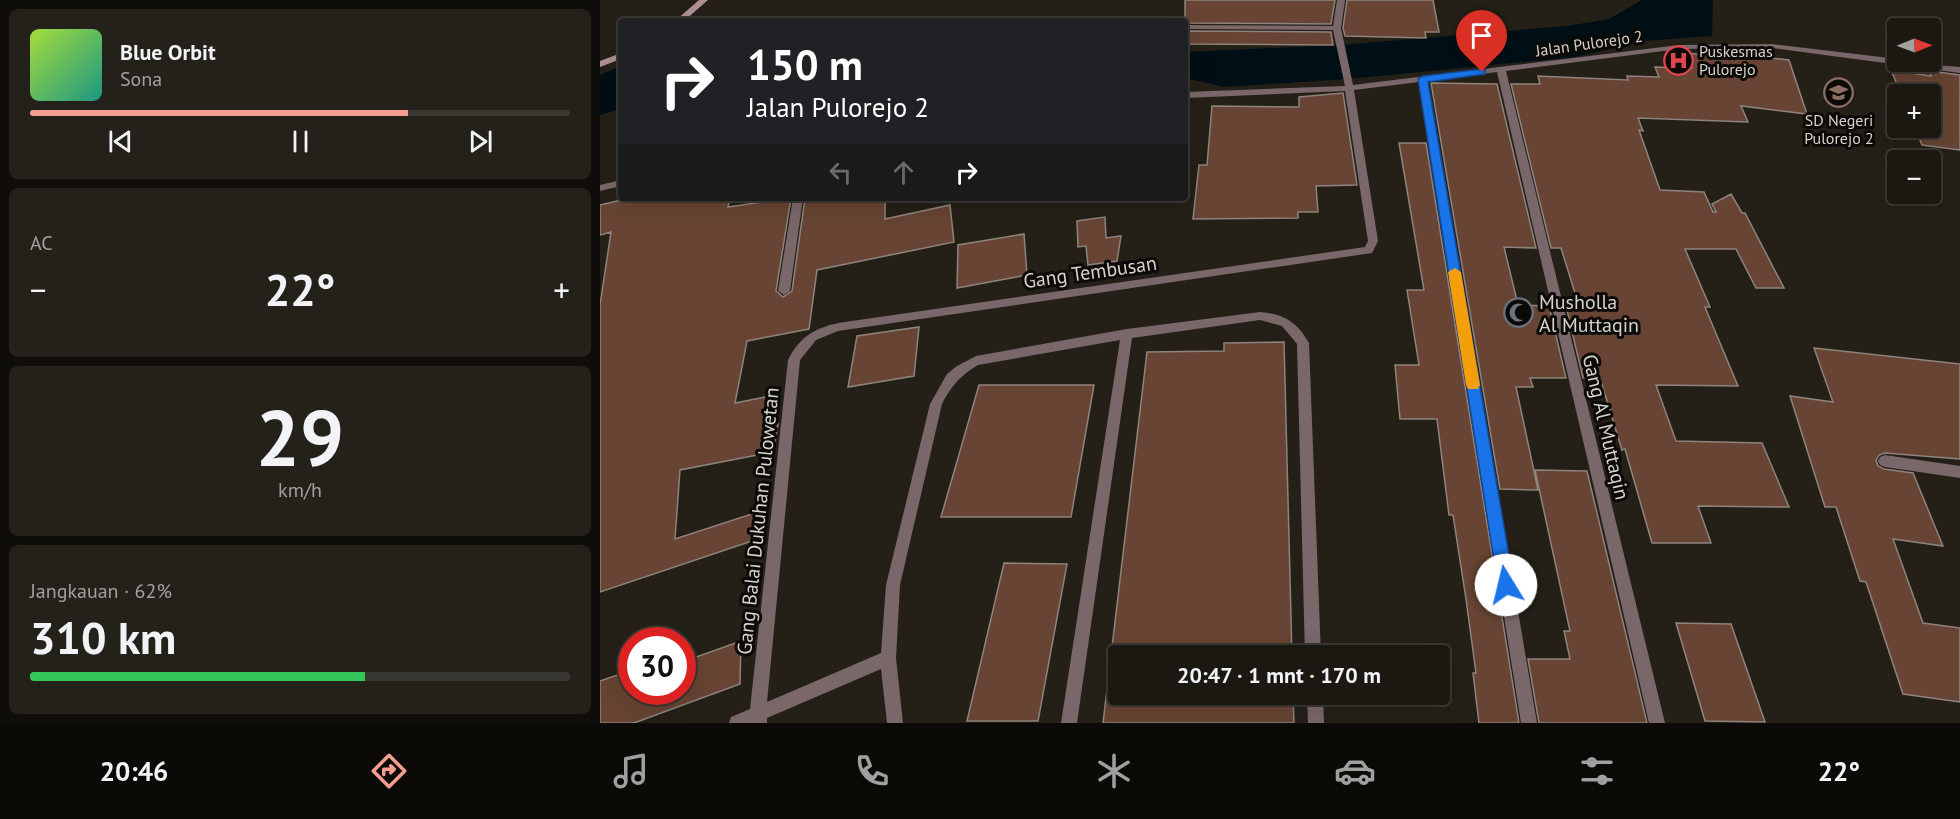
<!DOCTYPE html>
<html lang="id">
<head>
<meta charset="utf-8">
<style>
	:root { --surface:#1b1812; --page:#24211b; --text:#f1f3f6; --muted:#a0a09f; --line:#393732; --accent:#f59d8f }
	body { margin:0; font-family:"PT Sans",sans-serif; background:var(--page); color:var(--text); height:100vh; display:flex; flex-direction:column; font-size:22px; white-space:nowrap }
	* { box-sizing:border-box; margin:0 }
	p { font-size:20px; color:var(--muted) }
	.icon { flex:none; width:33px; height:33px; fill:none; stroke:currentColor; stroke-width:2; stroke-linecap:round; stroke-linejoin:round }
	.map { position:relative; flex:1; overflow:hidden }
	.details { display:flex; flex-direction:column; gap:9px; padding:9px; background:#0f0d0a; width:600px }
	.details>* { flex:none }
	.hud { position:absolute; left:18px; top:18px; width:570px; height:183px; border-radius:6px; box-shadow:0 6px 24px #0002,0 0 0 2px var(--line); background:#202124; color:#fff; overflow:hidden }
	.needle { width:39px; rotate:89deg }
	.controls { position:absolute; left:1287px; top:18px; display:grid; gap:12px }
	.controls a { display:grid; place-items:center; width:54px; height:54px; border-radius:6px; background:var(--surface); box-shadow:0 6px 24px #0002,0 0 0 2px var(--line); font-size:30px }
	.speed { position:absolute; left:18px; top:627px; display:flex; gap:12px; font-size:30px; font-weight:700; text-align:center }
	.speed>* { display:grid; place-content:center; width:78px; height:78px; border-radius:50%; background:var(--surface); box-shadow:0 6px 24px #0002,0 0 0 2px var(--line); line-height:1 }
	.speed .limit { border:9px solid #d22; background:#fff; color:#111 }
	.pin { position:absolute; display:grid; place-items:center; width:51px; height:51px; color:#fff; margin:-62px -26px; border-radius:50% 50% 50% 0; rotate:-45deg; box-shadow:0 0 6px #0007 }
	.pin .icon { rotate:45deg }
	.me { position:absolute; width:66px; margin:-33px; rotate:351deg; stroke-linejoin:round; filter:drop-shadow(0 0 4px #0008) }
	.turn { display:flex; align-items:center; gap:21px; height:126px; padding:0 30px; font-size:27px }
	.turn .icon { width:78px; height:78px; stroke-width:2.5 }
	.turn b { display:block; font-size:42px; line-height:51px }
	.lanes { display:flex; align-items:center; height:57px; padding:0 30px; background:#0003; justify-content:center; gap:30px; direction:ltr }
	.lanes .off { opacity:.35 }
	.big { font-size:45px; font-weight:600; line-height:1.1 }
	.details .card { flex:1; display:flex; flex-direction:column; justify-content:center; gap:9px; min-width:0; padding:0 21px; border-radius:9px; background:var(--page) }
	.details .dial { align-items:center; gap:0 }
	.dial b { font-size:78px; line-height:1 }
	.song { display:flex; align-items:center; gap:18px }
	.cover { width:72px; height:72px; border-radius:9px; background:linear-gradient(135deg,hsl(80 70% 55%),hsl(170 70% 35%)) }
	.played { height:6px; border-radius:3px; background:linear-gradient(90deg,var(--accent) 70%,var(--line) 70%) }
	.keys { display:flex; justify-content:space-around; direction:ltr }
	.heat { display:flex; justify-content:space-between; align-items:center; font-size:33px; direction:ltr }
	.charge { height:9px; border-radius:4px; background:linear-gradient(90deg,#34c759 62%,var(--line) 0) }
	.trip { position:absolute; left:508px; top:645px; width:342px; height:60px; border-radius:6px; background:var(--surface); box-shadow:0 6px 24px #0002,0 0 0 2px var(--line); font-weight:600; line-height:60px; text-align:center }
	.menu { display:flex; height:96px; justify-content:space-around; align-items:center; background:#0b0a07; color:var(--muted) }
	.menu .icon { width:42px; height:42px }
	.menu .on { color:var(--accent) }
	.menu b { font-size:27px; color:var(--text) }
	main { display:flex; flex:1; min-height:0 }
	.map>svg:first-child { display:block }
	.water { fill:#000f15 }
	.building { fill:#674433; stroke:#8e837d; stroke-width:1.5 }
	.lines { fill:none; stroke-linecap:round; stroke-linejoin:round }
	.street { fill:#7a676a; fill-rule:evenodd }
	.secondary { fill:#ae9095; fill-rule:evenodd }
	.route { fill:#1a73e8; stroke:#114b97; stroke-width:1.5 }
	.slow { fill:#f59e0b }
	.labels { text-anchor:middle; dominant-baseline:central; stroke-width:6; stroke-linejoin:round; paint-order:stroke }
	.far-street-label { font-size:16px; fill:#d6d3ce; stroke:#0b0a07 }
	.far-poi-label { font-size:16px; fill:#d6d3ce; stroke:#0b0a07; text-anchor:start }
	.street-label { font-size:20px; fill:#d6d3ce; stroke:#0b0a07 }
	.poi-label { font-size:20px; fill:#d6d3ce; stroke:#0b0a07; text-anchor:start }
</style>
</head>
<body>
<main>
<section class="details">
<div class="card">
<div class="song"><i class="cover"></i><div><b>Blue Orbit</b><p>Sona</p></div></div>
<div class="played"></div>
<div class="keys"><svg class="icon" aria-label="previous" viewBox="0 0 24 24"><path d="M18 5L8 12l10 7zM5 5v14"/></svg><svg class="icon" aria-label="pause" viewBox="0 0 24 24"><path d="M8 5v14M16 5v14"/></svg><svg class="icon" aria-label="next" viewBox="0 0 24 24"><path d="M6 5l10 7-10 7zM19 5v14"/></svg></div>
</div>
<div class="card"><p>AC</p>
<div class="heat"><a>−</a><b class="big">22°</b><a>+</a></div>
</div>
<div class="card dial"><b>29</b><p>km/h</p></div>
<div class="card"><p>Jangkauan · 62%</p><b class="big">310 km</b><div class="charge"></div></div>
</section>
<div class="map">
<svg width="1360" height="723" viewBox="0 0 1360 723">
	<rect width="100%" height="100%" fill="#242018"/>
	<!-- water -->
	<path class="water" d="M 1042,0 L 1113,0 L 1112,36 L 1044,41 L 975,57 L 748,79 L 624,87 L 585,78 L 585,52 L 740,45 L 967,26 L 1009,19 Z
		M 21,66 L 21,109 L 0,115 L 0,75 Z"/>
	<!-- building -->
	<path class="building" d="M 585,0 L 735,0 L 731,24 L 585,23 Z
		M 747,0 L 833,0 L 839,32 L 825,32 L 826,38 L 745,36 L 743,28 Z
		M 585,31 L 731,32 L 733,45 L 585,44 Z
		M 1104,51 L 1189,60 L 1207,114 L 1141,106 L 1148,122 L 1038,118 L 1043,131 L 1039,130 L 1060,190 L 1104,192 L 1113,212 L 1116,212 L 1112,204 L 1131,194 L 1142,213 L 1145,213 L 1184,288 L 1156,288 L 1136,249 L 1085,249 L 1110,307 L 1105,307 L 1138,386 L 1056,385 L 1076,441 L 1162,443 L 1189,507 L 1098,506 L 1111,543 L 1052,543 L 1025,449 L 1022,450 L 1000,378 L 983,378 L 966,306 L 979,306 L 961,248 L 951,248 L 911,84 L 940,84 L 938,76 L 1028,80 L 1027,76 L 1059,77 L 1055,67 L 1092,68 L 1088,53 L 1105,55 Z
		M 1291,70 L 1331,76 L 1329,71 L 1360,75 L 1360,150 L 1322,145 L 1315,128 L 1330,128 L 1330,94 L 1301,94 Z
		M 831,83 L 897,84 L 936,248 L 904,247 L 918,305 L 949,306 L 966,378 L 930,378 L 933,387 L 916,387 L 938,490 L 900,489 Z
		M 743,93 L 757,185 L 716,186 L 718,212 L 698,212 L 698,218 L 593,219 L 599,165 L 607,165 L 612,106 L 699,107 L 699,97 Z
		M 799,143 L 826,143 L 919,723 L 879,723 L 873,673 L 876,673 L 866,599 L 853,515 L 849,515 L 837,419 L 800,419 L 795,365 L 819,365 L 807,290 L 824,290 Z
		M 30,198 L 130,198 L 128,207 L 191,198 L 176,291 L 183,297 L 192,291 L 205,198 L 285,198 L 285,219 L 350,205 L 354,242 L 217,270 L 209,329 L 147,341 L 135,403 L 180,394 L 174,425 L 178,424 L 173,452 L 80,470 L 75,539 L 164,510 L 164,537 L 0,592 L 0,305 L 11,232 L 0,235 L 0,205 Z
		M 505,217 L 506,238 L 521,236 L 517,261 L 488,265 L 486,246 L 478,247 L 477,221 Z
		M 424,234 L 427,275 L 357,288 L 358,245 Z
		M 319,327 L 314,376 L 248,387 L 257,336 Z
		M 684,342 L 692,656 L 519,656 L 519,694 L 693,694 L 694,723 L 503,723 L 547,352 L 624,351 L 624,343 Z
		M 1214,348 L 1360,364 L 1360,459 L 1285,453 L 1279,455 L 1276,460 L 1278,466 L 1284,469 L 1313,473 L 1343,546 L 1293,539 L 1323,623 L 1360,628 L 1360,702 L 1303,694 L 1266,582 L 1260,581 L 1236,507 L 1225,507 L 1190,396 L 1233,402 Z
		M 379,385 L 494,385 L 471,517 L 341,517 Z
		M 935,470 L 987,471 L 1047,723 L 939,723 L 928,659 L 970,659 L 964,631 L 970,631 Z
		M 404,563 L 467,564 L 438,721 L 367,721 Z
		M 1076,623 L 1131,624 L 1165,722 L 1105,721 Z
		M 141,641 L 140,684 L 34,723 L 0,723 L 0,681 L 32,670 L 32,692 L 82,692 L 82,662 Z"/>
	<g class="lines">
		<!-- street -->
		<path class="street" d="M 737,0 L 745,0 L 741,28 L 753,85 L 1079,45 L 1172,44 L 1298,59 L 1298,62 L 1360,67 L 1360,73 L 1172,48 L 1079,49 L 906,71 L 1065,723 L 1049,723 L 897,72 L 828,81 L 937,723 L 921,723 L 819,82 L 754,90 L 778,241 L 772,253 L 238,331 L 216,340 L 200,360 L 167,702 L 281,653 L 286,585 L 330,404 L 347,374 L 357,366 L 376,356 L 527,329 L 660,312 C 684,314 697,322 709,343 L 721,656 L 705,656 L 697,344 L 682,326 L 660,320 L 532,338 L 477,723 L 461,723 L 520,340 L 378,365 C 361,375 351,386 342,404 L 300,585 L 296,658 L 303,723 L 287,723 L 281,669 L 167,718 L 167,723 L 129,723 L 131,717 L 150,709 L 188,360 C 200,337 213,329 238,323 L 765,247 L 768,241 L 745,91 L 585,98 L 585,92 L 745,86 L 733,30 L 585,29 L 585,25 L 733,26 Z
			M 21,180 L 21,186 L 0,191 L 0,185 Z
			M 193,198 L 203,198 L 190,291 L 184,295 L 178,291 Z
			M 1285,455 L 1360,466 L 1360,478 L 1285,467 L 1280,465 L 1278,461 L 1280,457 Z
			M 707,694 L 723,694 L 724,723 L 708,723 Z"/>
		<!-- secondary -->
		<path class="secondary" d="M 99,0 L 108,0 L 84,21 L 75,21 Z
			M 21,53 L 21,59 L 0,67 L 0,61 Z"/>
	</g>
	<!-- route -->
	<path class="route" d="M 882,69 L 885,70 L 885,74 L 828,82 L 914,585 L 912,591 L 906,593 L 900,591 L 898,585 L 818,79 L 823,76 Z"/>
	<!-- slow -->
	<path class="slow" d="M 855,268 L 861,272 L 880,385 L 878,389 L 868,389 L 866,385 L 848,272 Z"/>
	<!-- icons -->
	<defs>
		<symbol id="hospital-ring" viewBox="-11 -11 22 22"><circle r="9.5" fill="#0b0a07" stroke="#e0444e" stroke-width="1.5"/><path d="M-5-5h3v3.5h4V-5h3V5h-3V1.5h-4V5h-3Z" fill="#e0444e"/></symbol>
		<symbol id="school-ring" viewBox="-11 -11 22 22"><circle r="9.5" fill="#0b0a07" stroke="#8d6e63" stroke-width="1.5"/><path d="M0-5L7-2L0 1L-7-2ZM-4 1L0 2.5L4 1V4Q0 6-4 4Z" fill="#8d6e63"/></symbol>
		<symbol id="mosque-ring" viewBox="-11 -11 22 22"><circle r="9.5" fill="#0b0a07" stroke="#6b7280" stroke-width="1.5"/><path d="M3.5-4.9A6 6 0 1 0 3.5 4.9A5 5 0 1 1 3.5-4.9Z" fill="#6b7280"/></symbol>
	</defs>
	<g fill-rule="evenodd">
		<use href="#hospital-ring" x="1062" y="44" width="33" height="33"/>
		<use href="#school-ring" x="1222" y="76" width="33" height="33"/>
		<use href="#mosque-ring" x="902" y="296" width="33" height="33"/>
	</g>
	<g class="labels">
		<!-- far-street labels -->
		<g class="far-street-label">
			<text transform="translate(989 43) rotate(-8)">Jalan Pulorejo 2</text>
		</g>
		<!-- far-poi labels -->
		<g class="far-poi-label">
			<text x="1099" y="51">Puskesmas<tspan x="1099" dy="18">Pulorejo</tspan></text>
			<text x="1239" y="120" text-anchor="middle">SD Negeri<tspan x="1239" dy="18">Pulorejo 2</tspan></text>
		</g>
		<!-- street labels -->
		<g class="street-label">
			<text transform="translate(490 272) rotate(-8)">Gang Tembusan</text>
			<text transform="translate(1006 427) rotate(77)">Gang Al Muttaqin</text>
			<text transform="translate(158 521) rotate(-84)">Gang Balai Dukuhan Pulowetan</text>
		</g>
		<!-- poi labels -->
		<g class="poi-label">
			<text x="939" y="302">Musholla<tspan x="939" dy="23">Al Muttaqin</tspan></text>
		</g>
	</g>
</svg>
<div class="controls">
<a><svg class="needle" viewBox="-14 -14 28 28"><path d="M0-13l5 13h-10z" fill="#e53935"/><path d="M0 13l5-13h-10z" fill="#a0a09f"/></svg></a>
<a>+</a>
<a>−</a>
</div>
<div class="speed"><div class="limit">30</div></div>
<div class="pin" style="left:882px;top:72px;background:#d93025"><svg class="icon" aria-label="arrive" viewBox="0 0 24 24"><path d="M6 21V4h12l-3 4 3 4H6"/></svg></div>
<svg class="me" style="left:906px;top:585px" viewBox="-20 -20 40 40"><circle r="19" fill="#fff"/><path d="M0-13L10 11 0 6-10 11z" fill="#1a73e8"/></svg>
<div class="trip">20:47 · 1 mnt · 170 m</div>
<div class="hud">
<div class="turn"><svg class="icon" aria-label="right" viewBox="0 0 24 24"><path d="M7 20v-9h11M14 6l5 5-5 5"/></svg><div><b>150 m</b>Jalan Pulorejo 2</div></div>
<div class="lanes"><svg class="icon off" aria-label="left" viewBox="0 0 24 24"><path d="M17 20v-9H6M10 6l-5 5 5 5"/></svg><svg class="icon off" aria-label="ahead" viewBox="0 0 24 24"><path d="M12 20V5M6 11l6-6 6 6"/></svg><svg class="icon" aria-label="right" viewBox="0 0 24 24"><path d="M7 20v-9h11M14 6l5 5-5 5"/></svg></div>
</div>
</div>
</main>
<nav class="menu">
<b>20:46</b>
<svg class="icon on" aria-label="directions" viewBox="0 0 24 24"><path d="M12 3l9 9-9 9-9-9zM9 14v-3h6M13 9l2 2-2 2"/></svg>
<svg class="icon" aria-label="music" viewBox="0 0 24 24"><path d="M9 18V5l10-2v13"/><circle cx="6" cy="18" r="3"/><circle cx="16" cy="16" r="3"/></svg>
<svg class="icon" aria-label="phone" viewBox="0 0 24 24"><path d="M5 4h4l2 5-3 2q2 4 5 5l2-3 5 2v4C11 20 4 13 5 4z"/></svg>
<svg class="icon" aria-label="climate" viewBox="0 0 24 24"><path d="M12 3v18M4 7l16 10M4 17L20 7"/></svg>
<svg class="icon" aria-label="car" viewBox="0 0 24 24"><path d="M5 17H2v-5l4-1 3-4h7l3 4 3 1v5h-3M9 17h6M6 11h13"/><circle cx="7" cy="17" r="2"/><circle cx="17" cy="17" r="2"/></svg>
<svg class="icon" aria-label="filters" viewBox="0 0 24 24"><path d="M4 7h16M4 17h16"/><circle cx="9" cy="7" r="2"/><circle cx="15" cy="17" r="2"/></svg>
<b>22°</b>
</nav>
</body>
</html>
